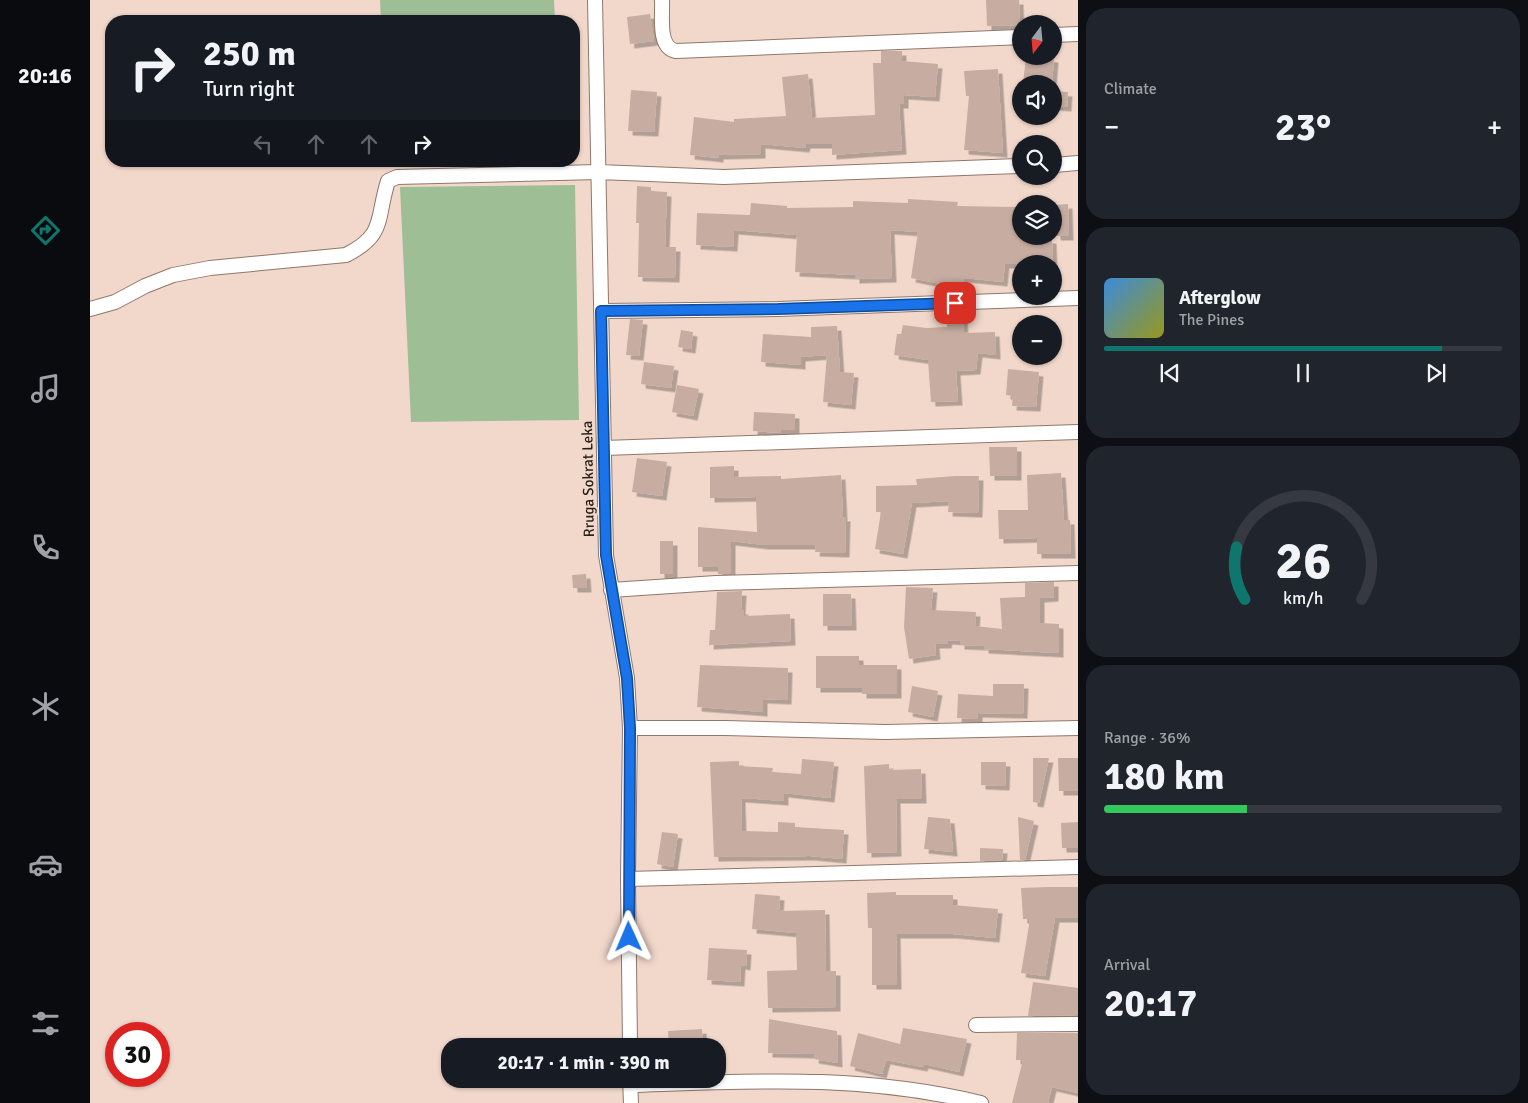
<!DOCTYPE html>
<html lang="en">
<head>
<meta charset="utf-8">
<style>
	:root { --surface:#171b24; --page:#20242c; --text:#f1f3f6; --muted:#9ea1a6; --line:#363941; --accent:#0f766e }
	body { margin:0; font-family:Signika,sans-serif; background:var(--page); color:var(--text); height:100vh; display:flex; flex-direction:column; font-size:19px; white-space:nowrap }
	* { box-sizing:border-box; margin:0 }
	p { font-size:16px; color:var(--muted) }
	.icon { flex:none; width:28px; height:28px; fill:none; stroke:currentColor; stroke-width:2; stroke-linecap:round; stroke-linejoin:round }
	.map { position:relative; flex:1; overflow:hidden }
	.panel { display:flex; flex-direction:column; gap:8px; padding:8px; background:#0d0f14; width:450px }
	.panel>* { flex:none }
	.top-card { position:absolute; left:15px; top:15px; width:475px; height:152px; border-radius:20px; box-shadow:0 1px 4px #0004; background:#171b24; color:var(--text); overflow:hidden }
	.needle { width:32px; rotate:196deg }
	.controls { position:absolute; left:922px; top:15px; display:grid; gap:10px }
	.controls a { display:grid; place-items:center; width:50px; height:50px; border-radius:50%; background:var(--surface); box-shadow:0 1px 4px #0004; font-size:25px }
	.speed { position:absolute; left:15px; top:1022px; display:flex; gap:10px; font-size:25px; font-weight:700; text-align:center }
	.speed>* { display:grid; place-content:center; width:65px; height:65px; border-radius:50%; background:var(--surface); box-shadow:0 1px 4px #0004; line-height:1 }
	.speed .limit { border:8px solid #d22; background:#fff; color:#111 }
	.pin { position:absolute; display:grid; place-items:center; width:42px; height:42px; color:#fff; margin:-21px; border-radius:10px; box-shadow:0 2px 8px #0006 }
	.me { position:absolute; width:55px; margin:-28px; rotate:359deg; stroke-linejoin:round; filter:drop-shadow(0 0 4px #0008) }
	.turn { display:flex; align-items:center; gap:18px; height:105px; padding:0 15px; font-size:22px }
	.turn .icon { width:65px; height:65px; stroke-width:2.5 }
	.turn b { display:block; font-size:35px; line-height:42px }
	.lanes { display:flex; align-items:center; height:48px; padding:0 15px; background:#0003; justify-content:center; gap:25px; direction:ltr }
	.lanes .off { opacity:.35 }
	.big { font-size:38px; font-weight:700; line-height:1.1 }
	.panel .tile { flex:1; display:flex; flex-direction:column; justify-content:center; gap:8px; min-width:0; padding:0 18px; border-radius:20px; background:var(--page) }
	.panel .dial { align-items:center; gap:0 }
	.dial svg { height:130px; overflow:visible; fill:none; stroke:var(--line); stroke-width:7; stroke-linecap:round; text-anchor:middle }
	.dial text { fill:var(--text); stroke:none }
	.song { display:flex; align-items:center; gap:15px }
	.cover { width:60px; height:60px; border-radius:8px; background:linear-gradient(135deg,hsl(210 70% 55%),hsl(60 70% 35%)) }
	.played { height:5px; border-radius:2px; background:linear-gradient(90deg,var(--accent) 85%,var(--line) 85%) }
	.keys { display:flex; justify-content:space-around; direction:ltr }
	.heat { display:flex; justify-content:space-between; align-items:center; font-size:28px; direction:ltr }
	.charge { height:8px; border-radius:4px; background:linear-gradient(90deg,#34c759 36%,var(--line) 0) }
	.trip { position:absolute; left:351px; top:1038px; width:285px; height:50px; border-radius:20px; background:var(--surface); box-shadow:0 1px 4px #0004; font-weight:700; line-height:50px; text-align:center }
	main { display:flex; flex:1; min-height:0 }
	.tab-bar { display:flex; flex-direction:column; width:90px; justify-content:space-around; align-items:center; background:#090b0e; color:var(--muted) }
	.tab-bar .icon { width:35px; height:35px }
	.tab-bar .selected { color:var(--accent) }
	.tab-bar b { font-size:22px; color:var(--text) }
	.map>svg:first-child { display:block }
	.green { fill:#9ebe96 }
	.building { fill:#c7ada1; filter:url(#shadow) }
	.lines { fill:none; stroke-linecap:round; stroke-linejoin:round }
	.minor-casing { stroke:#8f776c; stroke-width:16 }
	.minor { stroke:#fff; stroke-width:14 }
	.route-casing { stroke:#114b97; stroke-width:12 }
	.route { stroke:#1a73e8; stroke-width:9 }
	.labels { text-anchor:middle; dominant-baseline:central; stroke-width:4; stroke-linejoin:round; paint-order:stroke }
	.street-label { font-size:15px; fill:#281f1a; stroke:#f2d8cb }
</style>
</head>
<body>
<main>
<nav class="tab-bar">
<b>20:16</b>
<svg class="icon selected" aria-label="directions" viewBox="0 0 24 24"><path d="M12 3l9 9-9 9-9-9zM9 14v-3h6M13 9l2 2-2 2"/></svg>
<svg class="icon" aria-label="music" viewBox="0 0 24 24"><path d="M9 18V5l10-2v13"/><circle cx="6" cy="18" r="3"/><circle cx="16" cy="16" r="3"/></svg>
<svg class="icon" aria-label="phone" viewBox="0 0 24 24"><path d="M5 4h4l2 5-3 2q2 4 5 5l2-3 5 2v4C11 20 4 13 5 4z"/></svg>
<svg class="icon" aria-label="climate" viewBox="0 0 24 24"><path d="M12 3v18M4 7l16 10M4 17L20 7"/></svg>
<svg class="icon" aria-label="car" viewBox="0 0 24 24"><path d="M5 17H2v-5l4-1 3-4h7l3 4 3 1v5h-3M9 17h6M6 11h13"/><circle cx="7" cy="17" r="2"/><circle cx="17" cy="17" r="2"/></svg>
<svg class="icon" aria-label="filters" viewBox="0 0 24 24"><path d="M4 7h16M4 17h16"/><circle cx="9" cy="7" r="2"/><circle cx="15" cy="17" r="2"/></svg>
</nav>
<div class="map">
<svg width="988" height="1103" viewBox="0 0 988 1103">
	<defs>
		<filter id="shadow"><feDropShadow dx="4.5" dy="4.5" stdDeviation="0" flood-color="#0004"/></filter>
	</defs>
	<rect width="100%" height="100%" fill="#f2d8cb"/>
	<!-- green -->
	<path class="green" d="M 290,0 L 464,0 L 465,21 L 291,21 Z
		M 485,185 L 489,420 L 321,422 L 310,187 Z"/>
	<!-- building -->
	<path class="building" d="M 896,0 L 929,0 L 930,25 L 897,26 Z
		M 560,14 L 564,41 L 540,44 L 537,17 Z
		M 791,51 L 812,51 L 812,61 L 848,64 L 845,97 L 814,95 L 814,104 L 809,104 L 812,150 L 742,155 L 742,144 L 716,144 L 715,148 L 671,144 L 671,154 L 629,155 L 629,158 L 600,155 L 604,117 L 644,122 L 644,119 L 696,116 L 692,77 L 718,74 L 722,118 L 785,115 L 783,63 L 791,63 Z
		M 936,56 L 964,58 L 962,84 L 933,84 Z
		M 908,69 L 913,153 L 874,150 L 879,96 L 876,96 L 874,71 Z
		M 541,90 L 567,92 L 564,132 L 538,131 Z
		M 964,91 L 978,92 L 977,107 L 964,106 Z
		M 547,186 L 561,187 L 561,191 L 577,192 L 575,247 L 586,247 L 585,278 L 548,277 L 549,223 L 546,223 Z
		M 818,199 L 868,202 L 867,206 L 931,207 L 931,240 L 962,239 L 963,264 L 915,264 L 913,282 L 874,278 L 872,288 L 821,278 L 828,232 L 800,230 L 802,278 L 765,279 L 765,275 L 705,272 L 707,235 L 644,230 L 643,247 L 606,245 L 607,213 L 660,215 L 661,203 L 697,206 L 697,208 L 763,207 L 763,201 L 818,203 Z
		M 978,204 L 979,236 L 966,236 L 965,205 Z
		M 873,311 L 874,333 L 905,332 L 906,355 L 888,353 L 886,370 L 866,371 L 868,401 L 841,402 L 838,360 L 804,355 L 807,334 L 811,334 L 813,325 L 836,328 L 857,327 L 856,312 Z
		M 540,319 L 553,320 L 549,356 L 536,355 Z
		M 747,326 L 750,372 L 764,373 L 761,405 L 733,402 L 737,355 L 711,357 L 711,365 L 671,362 L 673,334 L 721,337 L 721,327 Z
		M 591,330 L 603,332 L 601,349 L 588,347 Z
		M 554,362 L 584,366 L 581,388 L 551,384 Z
		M 918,369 L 949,372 L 946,407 L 922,406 L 923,396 L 916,395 Z
		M 587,385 L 609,389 L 603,416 L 582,412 Z
		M 664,412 L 705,414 L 705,430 L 691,430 L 691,433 L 663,431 Z
		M 899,447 L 927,447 L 927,476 L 900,476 Z
		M 547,458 L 577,462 L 572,496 L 542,492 Z
		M 644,466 L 644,477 L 691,476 L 691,479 L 751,475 L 753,517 L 756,517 L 755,553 L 725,552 L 726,545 L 674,545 L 641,541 L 641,574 L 628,574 L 628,567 L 608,567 L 608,527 L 667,532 L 666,497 L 620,498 L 620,467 Z
		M 971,473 L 974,520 L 980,520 L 981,554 L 947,554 L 947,538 L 909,539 L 908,510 L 938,510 L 937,475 Z
		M 865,476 L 889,476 L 888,513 L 858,512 L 859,501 L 822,503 L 813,554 L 785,549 L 791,512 L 786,512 L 786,486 L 827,485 L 826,479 Z
		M 570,541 L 583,541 L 583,574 L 570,574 Z
		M 496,574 L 497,588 L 483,588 L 482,575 Z
		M 964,582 L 964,597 L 950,598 L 950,623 L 969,624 L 969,653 L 894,649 L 894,646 L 870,645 L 870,641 L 858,640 L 857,644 L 845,644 L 846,655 L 819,659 L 814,627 L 816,587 L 843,588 L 841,610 L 886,612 L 885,626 L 912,629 L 910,598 L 935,597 L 935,583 Z
		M 652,591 L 651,610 L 654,610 L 654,616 L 700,614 L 701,641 L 619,645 L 620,630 L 625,630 L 627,592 Z
		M 733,594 L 761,594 L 762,626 L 733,626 Z
		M 726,656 L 769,656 L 769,665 L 807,665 L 807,694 L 772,694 L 772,688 L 726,688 Z
		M 610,665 L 698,668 L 697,700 L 673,699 L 673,712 L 607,707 Z
		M 903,684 L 934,684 L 933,714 L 888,713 L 888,719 L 867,718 L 868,694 L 903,696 Z
		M 822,686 L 848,691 L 843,717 L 818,712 Z
		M 943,758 L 959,758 L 949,803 L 943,802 Z
		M 968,758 L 988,758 L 988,791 L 969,791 Z
		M 712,759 L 744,762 L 740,798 L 694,793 L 694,801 L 651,798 L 652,831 L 688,832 L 688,822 L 705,823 L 705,827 L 754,830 L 752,859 L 720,856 L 624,857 L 620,762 L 649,761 L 649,766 L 683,768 L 682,772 L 711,774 Z
		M 891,762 L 916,762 L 915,786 L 891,785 Z
		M 799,764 L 799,770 L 831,769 L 832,799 L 806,799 L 807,852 L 777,853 L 774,766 Z
		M 838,817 L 860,819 L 863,852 L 834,849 Z
		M 928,817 L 944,821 L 935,860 L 930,860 Z
		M 988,822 L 988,848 L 972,848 L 971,823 Z
		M 572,832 L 588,834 L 583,867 L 567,864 Z
		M 890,848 L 913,849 L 912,860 L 890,861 Z
		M 958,887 L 988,887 L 988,918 L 965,918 L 955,976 L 931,973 L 940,919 L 933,919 L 931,888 Z
		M 806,892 L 806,895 L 863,895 L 863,905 L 908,909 L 905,938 L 863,934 L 806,934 L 807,985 L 782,985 L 782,928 L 778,928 L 777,893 Z
		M 665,894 L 690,896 L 689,911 L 735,910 L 736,971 L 746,971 L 746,1007 L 678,1008 L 677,971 L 707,970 L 706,933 L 662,929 Z
		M 619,948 L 657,950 L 656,966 L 651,965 L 650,982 L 617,980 Z
		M 943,982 L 988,988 L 988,1015 L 938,1016 Z
		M 679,1019 L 747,1031 L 748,1063 L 724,1059 L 725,1054 L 678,1053 Z
		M 813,1028 L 877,1039 L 869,1072 L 834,1064 L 833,1067 L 796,1060 L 792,1074 L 760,1066 L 768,1033 L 810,1044 Z
		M 612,1029 L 613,1046 L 579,1046 L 578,1031 Z
		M 927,1033 L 988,1033 L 988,1093 L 962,1087 L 958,1103 L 922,1103 L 933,1060 L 926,1060 Z"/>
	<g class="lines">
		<defs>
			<path id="minor" d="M 505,0 L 516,555 L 537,678 L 540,728 L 538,879 L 540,1046
				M 572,0 C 573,14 567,48 586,51 L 931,37
				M 964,35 L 988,34
				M 964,165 L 988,163
				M 0,309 L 25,302 L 55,286 L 83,275 L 120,268 L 256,255 C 296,235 286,219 298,181 L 307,177 L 509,172 L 634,177 L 931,166
				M 511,311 L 688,309 L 988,298
				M 514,448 L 988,432
				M 521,590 L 626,583 L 988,573
				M 540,728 L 635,728 L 795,732 L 988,728
				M 538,879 L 988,867
				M 886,1025 L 988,1024
				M 540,1079 L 541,1103
				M 540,1085 C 663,1081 770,1074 891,1103"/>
		</defs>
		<!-- minor casing -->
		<use href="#minor" class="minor-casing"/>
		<!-- minor -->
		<use href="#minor" class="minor"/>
	</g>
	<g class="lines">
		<defs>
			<path id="route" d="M 539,937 L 540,728 L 537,678 L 516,555 L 511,311 L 688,309 L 865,303"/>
		</defs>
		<!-- route casing -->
		<use href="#route" class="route-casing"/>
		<!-- route -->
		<use href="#route" class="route"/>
	</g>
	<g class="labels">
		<!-- street labels -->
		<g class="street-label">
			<text transform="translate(498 479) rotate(-91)">Rruga Sokrat Leka</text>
		</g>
	</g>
</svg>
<div class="controls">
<a><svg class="needle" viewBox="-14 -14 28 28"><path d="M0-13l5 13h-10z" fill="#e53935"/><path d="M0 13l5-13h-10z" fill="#9ea1a6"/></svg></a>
<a><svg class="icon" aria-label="sound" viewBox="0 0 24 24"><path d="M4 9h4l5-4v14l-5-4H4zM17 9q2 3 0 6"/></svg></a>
<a><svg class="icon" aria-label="search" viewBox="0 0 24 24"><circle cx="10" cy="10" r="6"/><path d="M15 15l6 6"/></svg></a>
<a><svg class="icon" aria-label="layers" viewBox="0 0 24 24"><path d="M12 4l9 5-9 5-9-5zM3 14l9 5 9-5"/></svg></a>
<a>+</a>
<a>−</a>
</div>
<div class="speed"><div class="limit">30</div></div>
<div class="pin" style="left:865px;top:303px;background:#d93025"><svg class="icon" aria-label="arrive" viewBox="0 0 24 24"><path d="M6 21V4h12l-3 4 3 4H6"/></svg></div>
<svg class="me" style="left:539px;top:937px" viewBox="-20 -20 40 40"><path d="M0-17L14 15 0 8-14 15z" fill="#1a73e8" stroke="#fff" stroke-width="4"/></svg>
<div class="trip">20:17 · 1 min · 390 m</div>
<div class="top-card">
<div class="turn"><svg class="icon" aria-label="right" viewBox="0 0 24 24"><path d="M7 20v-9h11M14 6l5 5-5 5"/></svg><div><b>250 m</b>Turn right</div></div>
<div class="lanes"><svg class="icon off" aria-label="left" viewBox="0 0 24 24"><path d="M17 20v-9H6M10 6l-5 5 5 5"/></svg><svg class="icon off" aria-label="ahead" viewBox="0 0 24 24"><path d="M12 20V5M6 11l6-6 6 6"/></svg><svg class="icon off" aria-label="ahead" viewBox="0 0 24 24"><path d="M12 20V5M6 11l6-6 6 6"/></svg><svg class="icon" aria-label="right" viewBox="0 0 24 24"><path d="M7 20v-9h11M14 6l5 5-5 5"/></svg></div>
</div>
</div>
<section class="panel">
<div class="tile"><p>Climate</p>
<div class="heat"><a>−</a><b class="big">23°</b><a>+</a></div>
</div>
<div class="tile">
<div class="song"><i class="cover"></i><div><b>Afterglow</b><p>The Pines</p></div></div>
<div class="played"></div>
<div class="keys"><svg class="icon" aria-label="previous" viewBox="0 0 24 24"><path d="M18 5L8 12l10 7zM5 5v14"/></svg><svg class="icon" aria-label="pause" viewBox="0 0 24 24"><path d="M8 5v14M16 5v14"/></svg><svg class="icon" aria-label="next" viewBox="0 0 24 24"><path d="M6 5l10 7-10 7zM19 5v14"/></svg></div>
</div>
<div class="tile dial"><svg viewBox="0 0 100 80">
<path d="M14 69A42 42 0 1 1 86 69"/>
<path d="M14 69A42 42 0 0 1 9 37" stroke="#0f766e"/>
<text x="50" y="56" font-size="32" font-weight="700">26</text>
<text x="50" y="72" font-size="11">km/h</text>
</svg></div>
<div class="tile"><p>Range · 36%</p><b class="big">180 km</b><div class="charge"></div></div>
<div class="tile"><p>Arrival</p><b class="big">20:17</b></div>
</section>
</main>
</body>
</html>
